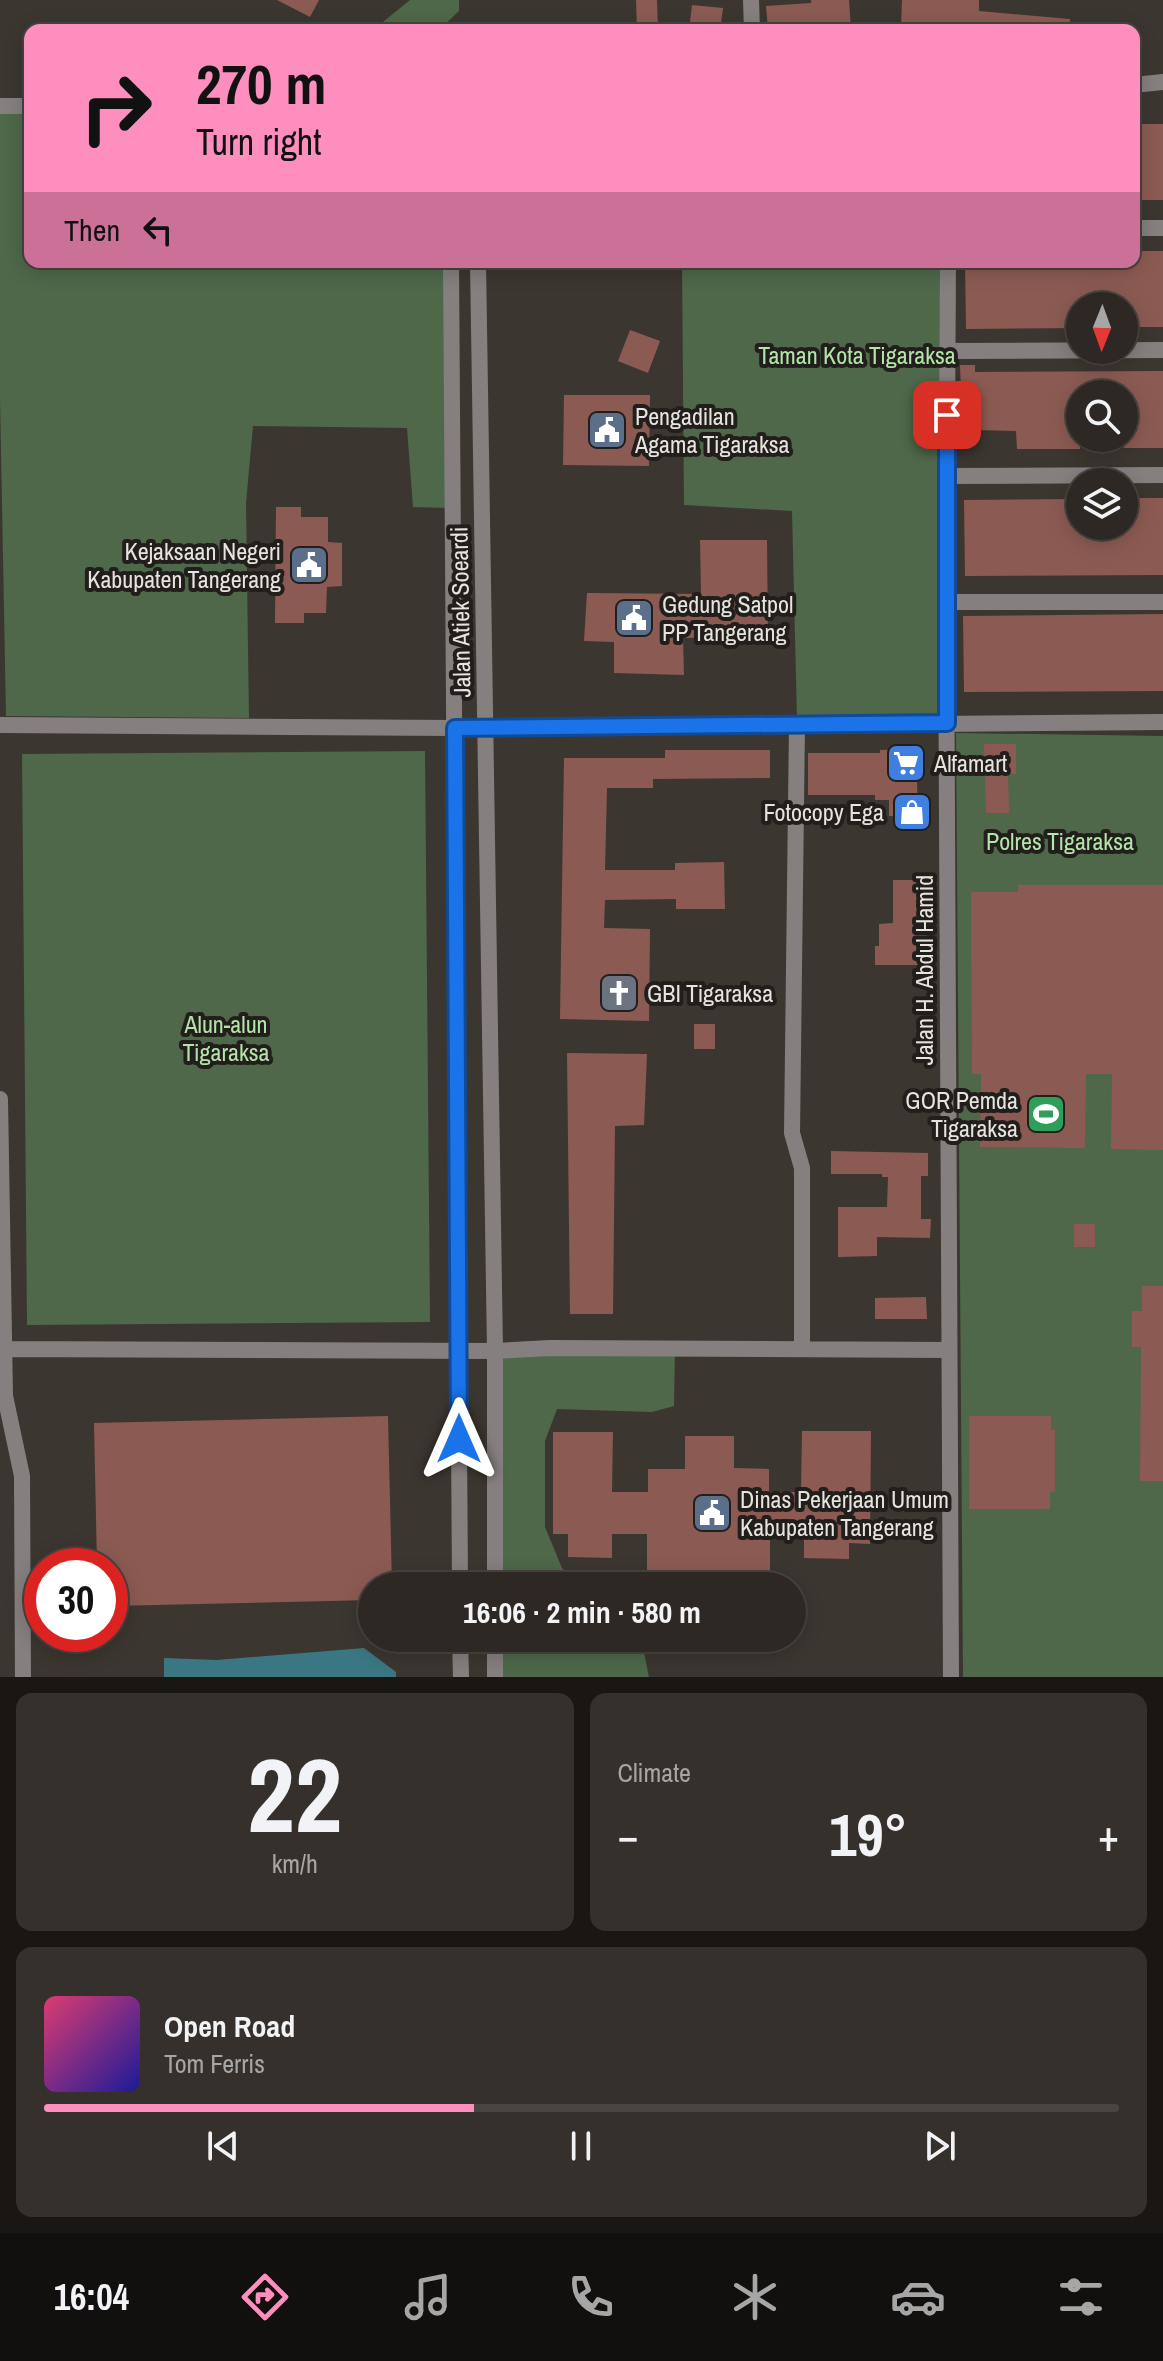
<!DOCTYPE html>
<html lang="en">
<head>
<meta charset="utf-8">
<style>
	:root { --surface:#2d2824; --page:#35302c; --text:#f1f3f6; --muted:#a7a6a6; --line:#484441; --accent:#fe8ebe }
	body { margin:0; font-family:"Archivo Narrow",sans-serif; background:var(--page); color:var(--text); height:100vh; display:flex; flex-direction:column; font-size:30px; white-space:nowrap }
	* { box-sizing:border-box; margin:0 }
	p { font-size:26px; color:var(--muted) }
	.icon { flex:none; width:44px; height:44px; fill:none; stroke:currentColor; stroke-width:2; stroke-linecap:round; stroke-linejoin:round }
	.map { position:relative; height:1677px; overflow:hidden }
	.sheet { display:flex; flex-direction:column; gap:16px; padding:16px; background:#191614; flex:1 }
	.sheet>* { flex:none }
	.banner { position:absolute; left:24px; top:24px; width:1116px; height:244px; border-radius:16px; box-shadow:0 4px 20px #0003,0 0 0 2px var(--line); background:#fe8ebe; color:#111; overflow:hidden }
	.needle { width:52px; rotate:181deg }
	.controls { position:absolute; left:1066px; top:292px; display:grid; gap:16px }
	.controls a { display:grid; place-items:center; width:72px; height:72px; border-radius:50%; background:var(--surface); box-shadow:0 4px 20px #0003,0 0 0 2px var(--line); font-size:40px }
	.speed { position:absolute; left:24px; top:1548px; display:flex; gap:16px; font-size:40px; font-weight:700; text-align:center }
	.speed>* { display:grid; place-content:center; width:104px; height:104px; border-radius:50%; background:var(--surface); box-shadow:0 4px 20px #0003,0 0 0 2px var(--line); line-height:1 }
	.speed .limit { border:12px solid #d22; background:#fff; color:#111 }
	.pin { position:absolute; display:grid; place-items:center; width:68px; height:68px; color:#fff; margin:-34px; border-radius:16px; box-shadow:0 4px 12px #0006 }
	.me { position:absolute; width:88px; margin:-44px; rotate:0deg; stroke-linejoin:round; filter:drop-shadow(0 0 6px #0008) }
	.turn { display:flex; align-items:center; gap:28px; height:168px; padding:0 40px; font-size:36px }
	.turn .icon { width:104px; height:104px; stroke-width:2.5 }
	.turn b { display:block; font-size:56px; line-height:68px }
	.then { display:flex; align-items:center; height:76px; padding:0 40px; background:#0003; gap:16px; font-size:30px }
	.big { font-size:60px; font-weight:800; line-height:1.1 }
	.sheet .tile { flex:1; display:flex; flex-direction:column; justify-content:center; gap:12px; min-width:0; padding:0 28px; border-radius:16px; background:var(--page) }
	.sheet .dial { align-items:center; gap:0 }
	.dial b { font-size:104px; line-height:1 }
	.song { display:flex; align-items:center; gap:24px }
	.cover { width:96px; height:96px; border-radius:12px; background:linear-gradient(135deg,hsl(340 70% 55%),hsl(240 70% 35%)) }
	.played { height:8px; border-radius:4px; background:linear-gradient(90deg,var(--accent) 40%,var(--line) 40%) }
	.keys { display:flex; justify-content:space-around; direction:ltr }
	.heat { display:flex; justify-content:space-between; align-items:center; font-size:44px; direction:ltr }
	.sheet .tiles { flex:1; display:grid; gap:16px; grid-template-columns:1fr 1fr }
	.tile:last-child { grid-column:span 2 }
	.trip { position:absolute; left:358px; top:1572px; width:448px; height:80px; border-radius:40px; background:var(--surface); box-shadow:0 4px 20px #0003,0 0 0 2px var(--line); font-weight:800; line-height:80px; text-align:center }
	.tab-bar { display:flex; height:128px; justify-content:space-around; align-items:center; background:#12100e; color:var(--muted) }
	.tab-bar .icon { width:56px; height:56px }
	.tab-bar .active { color:var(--accent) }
	.tab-bar b { font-size:36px; color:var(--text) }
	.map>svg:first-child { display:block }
	.green { fill:#4e6849 }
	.water { fill:#3a7782 }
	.building { fill:#8b5b53 }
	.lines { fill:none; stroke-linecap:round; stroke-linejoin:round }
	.street { stroke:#85807f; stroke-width:16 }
	.route-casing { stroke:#114b97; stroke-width:20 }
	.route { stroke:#1a73e8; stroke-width:14 }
	.labels { text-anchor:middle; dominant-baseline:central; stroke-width:8; stroke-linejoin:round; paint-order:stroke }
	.park-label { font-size:24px; fill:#b3e4a9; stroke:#211e1b }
	.poi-label { font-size:24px; fill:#e7e3df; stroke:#211e1b; text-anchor:start }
	.street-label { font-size:24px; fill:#e7e3df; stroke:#211e1b }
</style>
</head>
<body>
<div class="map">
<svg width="1163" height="1677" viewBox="0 0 1163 1677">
	<rect width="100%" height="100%" fill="#3c3630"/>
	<!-- green -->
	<path class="green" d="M 410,0 L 459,0 L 459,11 L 439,30 L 373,30 Z
		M 0,108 L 30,108 L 30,262 L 449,262 L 449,508 L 413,507 L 407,428 L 253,426 L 246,503 L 249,718 L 6,716 L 0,398 Z
		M 682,262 L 946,262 L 946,719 L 797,719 L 792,511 L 684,505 Z
		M 956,733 L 1163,736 L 1163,1677 L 963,1677 Z
		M 425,751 L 430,1322 L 27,1325 L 22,754 Z
		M 675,1349 L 674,1406 L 652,1412 L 557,1409 L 545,1441 L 545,1527 L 562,1568 L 580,1586 L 495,1586 L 495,1351 Z
		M 495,1638 L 641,1638 L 649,1677 L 495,1677 Z"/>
	<!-- water -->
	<path class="water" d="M 364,1648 L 396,1672 L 396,1677 L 164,1677 L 164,1658 L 217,1660 Z"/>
	<!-- building -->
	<path class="building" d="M 277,0 L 319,0 L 310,17 Z
		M 636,0 L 657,0 L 658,30 L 637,30 Z
		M 811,0 L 849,0 L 851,30 L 813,30 L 813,28 L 768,30 L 766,6 L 811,3 Z
		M 902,0 L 979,0 L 979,11 L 1070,19 L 1070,30 L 901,27 Z
		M 692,5 L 723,8 L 720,30 L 689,30 Z
		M 1134,124 L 1163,124 L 1163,200 L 1134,200 Z
		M 1134,251 L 1163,251 L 1163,327 L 1124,327 L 1124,306 L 1080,306 L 1080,328 L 966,329 L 965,262 L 1134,262 Z
		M 630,330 L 660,341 L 648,373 L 618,361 Z
		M 960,365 L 975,365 L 975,372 L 1163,371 L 1163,448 L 1124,448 L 1124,394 L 1080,394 L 1080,449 L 1017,449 L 1016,431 L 973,430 L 972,391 L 961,391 Z
		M 564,395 L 650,395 L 649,466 L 563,465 Z
		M 1124,498 L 1163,498 L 1163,575 L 965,576 L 964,500 L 1080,499 L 1080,526 L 1124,526 Z
		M 276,507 L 301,507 L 301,517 L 328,517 L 328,542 L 342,543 L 342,586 L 327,587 L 326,613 L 304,613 L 304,623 L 275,623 Z
		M 700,540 L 767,540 L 768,637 L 683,638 L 684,675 L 614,673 L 614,642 L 584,641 L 587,593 L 701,594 Z
		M 1163,614 L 1163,691 L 964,692 L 963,616 Z
		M 984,744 L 1016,744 L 1016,774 L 1008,774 L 1009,813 L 986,813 Z
		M 916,749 L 918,816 L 889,816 L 889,800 L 875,800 L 875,795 L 808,795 L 808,753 L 880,753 L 880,750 Z
		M 665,750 L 770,750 L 770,778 L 653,779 L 653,788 L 607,788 L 605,870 L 675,870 L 675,863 L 724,862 L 725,909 L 676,909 L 676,899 L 605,900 L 604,928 L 650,929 L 649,1021 L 560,1019 L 564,758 L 665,758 Z
		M 893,880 L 920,880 L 920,903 L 923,903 L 923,923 L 926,923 L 928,965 L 875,965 L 875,946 L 879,946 L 879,924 L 893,923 Z
		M 1018,885 L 1163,885 L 1163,1150 L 1111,1149 L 1112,1074 L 1086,1074 L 1085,1148 L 980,1147 L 981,1074 L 972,1074 L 971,892 L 1018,892 Z
		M 694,1024 L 715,1024 L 715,1049 L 694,1049 Z
		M 567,1053 L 647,1054 L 644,1125 L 615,1126 L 613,1314 L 570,1314 Z
		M 831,1151 L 928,1153 L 928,1176 L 921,1176 L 921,1219 L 931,1219 L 930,1238 L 877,1237 L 877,1256 L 838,1257 L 838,1207 L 887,1207 L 888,1177 L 882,1177 L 882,1174 L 831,1174 Z
		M 1074,1224 L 1095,1224 L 1095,1247 L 1074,1247 Z
		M 1142,1286 L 1163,1286 L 1163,1481 L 1140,1481 L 1141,1347 L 1132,1347 L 1132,1311 L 1142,1311 Z
		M 926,1297 L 927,1319 L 875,1319 L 875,1298 Z
		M 388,1416 L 392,1586 L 372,1586 L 372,1600 L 110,1606 L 110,1566 L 97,1566 L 94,1423 Z
		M 969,1416 L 1051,1416 L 1051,1430 L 1055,1430 L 1055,1492 L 1050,1492 L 1050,1509 L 969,1509 Z
		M 802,1431 L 871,1431 L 870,1544 L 849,1543 L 849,1559 L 804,1558 L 804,1538 L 770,1537 L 770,1586 L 647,1586 L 647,1534 L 612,1534 L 612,1558 L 568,1557 L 568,1534 L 553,1534 L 553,1432 L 613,1432 L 612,1492 L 648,1492 L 648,1469 L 685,1469 L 685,1436 L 734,1436 L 734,1468 L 769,1469 L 769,1492 L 801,1492 Z"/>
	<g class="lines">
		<!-- street -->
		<path class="street" d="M 751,0 L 752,30
			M 1134,85 L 1163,82
			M 0,106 L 30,106
			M 1134,228 L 1163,228
			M 451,262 L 460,1586
			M 478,262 L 495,1351 L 495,1586
			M 948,262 L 946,602 L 951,1677
			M 948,351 L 1163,350
			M 947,476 L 1163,475
			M 946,602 L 1163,602
			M 797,724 L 792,1133 L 802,1168 L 802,1348
			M 0,725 L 455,728 L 1163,722
			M 0,1099 L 5,1396 L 22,1476 L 23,1677
			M 0,1349 L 495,1351 L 550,1348 L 948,1350
			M 460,1638 L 461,1677
			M 495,1638 L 495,1677"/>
	</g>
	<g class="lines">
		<defs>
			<path id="route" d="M 459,1439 L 455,728 L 947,723 L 947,415"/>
		</defs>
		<!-- route casing -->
		<use href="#route" class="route-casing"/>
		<!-- route -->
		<use href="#route" class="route"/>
	</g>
	<!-- icons -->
	<defs>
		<symbol id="civic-square" viewBox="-11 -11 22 22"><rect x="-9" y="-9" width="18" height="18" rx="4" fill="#5c6f8a" stroke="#211e1b"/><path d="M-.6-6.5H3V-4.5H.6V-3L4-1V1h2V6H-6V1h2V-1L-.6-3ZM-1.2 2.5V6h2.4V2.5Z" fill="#fff"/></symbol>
		<symbol id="supermarket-square" viewBox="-11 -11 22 22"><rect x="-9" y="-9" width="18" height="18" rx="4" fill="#3f7fe0" stroke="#211e1b"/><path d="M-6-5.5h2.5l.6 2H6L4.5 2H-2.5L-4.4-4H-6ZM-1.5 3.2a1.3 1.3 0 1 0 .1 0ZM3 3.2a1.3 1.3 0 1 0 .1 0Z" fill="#fff"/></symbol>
		<symbol id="shop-square" viewBox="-11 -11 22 22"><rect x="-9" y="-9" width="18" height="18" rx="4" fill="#3f7fe0" stroke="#211e1b"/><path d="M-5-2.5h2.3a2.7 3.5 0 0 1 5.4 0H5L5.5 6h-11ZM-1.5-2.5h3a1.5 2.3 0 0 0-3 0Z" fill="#fff"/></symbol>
		<symbol id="church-square" viewBox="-11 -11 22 22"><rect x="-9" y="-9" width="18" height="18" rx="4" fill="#6b7280" stroke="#211e1b"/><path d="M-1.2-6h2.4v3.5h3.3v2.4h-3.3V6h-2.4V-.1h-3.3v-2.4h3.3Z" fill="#fff"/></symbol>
		<symbol id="stadium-square" viewBox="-11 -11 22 22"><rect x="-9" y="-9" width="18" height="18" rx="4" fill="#2e9e5b" stroke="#211e1b"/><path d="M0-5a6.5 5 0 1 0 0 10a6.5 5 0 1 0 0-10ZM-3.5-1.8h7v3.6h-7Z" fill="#fff"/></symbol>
	</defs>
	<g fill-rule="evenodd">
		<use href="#civic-square" x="585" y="408" width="44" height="44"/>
		<use href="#civic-square" x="287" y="543" width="44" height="44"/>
		<use href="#civic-square" x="612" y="596" width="44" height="44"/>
		<use href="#supermarket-square" x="884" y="741" width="44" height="44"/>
		<use href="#shop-square" x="890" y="790" width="44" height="44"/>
		<use href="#church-square" x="597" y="971" width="44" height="44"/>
		<use href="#stadium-square" x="1024" y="1092" width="44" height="44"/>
		<use href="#civic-square" x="690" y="1491" width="44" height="44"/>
	</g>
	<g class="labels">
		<!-- park labels -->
		<g class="park-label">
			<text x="857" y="355">Taman Kota Tigaraksa</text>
			<text x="1060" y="841">Polres Tigaraksa</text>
			<text x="226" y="1024">Alun-alun<tspan x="226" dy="28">Tigaraksa</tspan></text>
		</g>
		<!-- poi labels -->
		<g class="poi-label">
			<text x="635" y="416">Pengadilan<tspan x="635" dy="28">Agama Tigaraksa</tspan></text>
			<text x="281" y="551" text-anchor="end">Kejaksaan Negeri<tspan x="281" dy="28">Kabupaten Tangerang</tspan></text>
			<text x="662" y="604">Gedung Satpol<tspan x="662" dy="28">PP Tangerang</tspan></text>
			<text x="934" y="763">Alfamart</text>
			<text x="884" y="812" text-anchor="end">Fotocopy Ega</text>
			<text x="647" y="993">GBI Tigaraksa</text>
			<text x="1018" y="1100" text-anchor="end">GOR Pemda<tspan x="1018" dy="28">Tigaraksa</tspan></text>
			<text x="740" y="1499">Dinas Pekerjaan Umum<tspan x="740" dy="28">Kabupaten Tangerang</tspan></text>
		</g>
		<!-- street labels -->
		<g class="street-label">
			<text transform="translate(460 612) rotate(-91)">Jalan Atiek Soeardi</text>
			<text transform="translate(924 970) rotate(-90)">Jalan H. Abdul Hamid</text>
		</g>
	</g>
</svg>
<div class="controls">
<a><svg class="needle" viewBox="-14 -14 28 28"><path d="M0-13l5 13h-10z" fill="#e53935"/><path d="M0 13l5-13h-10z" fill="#a7a6a6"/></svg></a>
<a><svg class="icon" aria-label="search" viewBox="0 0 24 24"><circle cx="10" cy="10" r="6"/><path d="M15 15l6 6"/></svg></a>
<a><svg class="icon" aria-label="layers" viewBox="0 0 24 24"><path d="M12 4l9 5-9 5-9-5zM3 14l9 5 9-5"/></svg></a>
</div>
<div class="speed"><div class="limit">30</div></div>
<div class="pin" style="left:947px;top:415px;background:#d93025"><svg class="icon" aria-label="arrive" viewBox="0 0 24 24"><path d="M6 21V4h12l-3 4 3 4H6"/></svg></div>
<svg class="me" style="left:459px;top:1439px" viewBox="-20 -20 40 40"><path d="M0-17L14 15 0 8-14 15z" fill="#1a73e8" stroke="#fff" stroke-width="4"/></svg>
<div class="trip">16:06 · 2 min · 580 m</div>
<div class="banner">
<div class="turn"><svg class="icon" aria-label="right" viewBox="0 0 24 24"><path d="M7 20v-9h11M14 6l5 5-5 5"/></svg><div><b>270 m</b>Turn right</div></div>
<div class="then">Then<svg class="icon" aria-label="left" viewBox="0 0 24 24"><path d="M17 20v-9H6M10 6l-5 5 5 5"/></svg></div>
</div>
</div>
<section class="sheet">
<div class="tiles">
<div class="tile dial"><b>22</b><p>km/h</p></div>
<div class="tile"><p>Climate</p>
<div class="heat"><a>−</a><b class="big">19°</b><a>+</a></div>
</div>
<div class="tile">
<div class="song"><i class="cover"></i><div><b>Open Road</b><p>Tom Ferris</p></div></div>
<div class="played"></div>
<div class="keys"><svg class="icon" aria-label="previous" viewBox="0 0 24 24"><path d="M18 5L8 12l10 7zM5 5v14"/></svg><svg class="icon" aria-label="pause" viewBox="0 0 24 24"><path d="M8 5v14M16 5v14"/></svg><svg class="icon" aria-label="next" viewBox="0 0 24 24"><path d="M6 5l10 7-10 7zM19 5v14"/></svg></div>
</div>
</div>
</section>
<nav class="tab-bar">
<b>16:04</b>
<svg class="icon active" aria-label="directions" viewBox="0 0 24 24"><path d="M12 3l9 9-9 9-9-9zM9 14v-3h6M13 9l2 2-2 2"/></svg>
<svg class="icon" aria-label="music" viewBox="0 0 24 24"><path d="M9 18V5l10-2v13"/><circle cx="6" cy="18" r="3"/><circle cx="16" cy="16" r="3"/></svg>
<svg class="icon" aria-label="phone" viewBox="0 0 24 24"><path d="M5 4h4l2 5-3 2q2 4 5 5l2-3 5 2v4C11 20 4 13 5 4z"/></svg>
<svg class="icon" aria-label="climate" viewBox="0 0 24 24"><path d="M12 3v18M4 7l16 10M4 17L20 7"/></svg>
<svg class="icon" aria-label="car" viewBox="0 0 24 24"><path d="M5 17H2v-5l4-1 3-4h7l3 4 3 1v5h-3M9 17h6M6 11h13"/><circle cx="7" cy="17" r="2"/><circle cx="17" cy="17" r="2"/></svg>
<svg class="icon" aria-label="filters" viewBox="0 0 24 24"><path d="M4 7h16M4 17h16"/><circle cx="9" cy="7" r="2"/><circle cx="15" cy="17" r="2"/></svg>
</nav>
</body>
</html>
